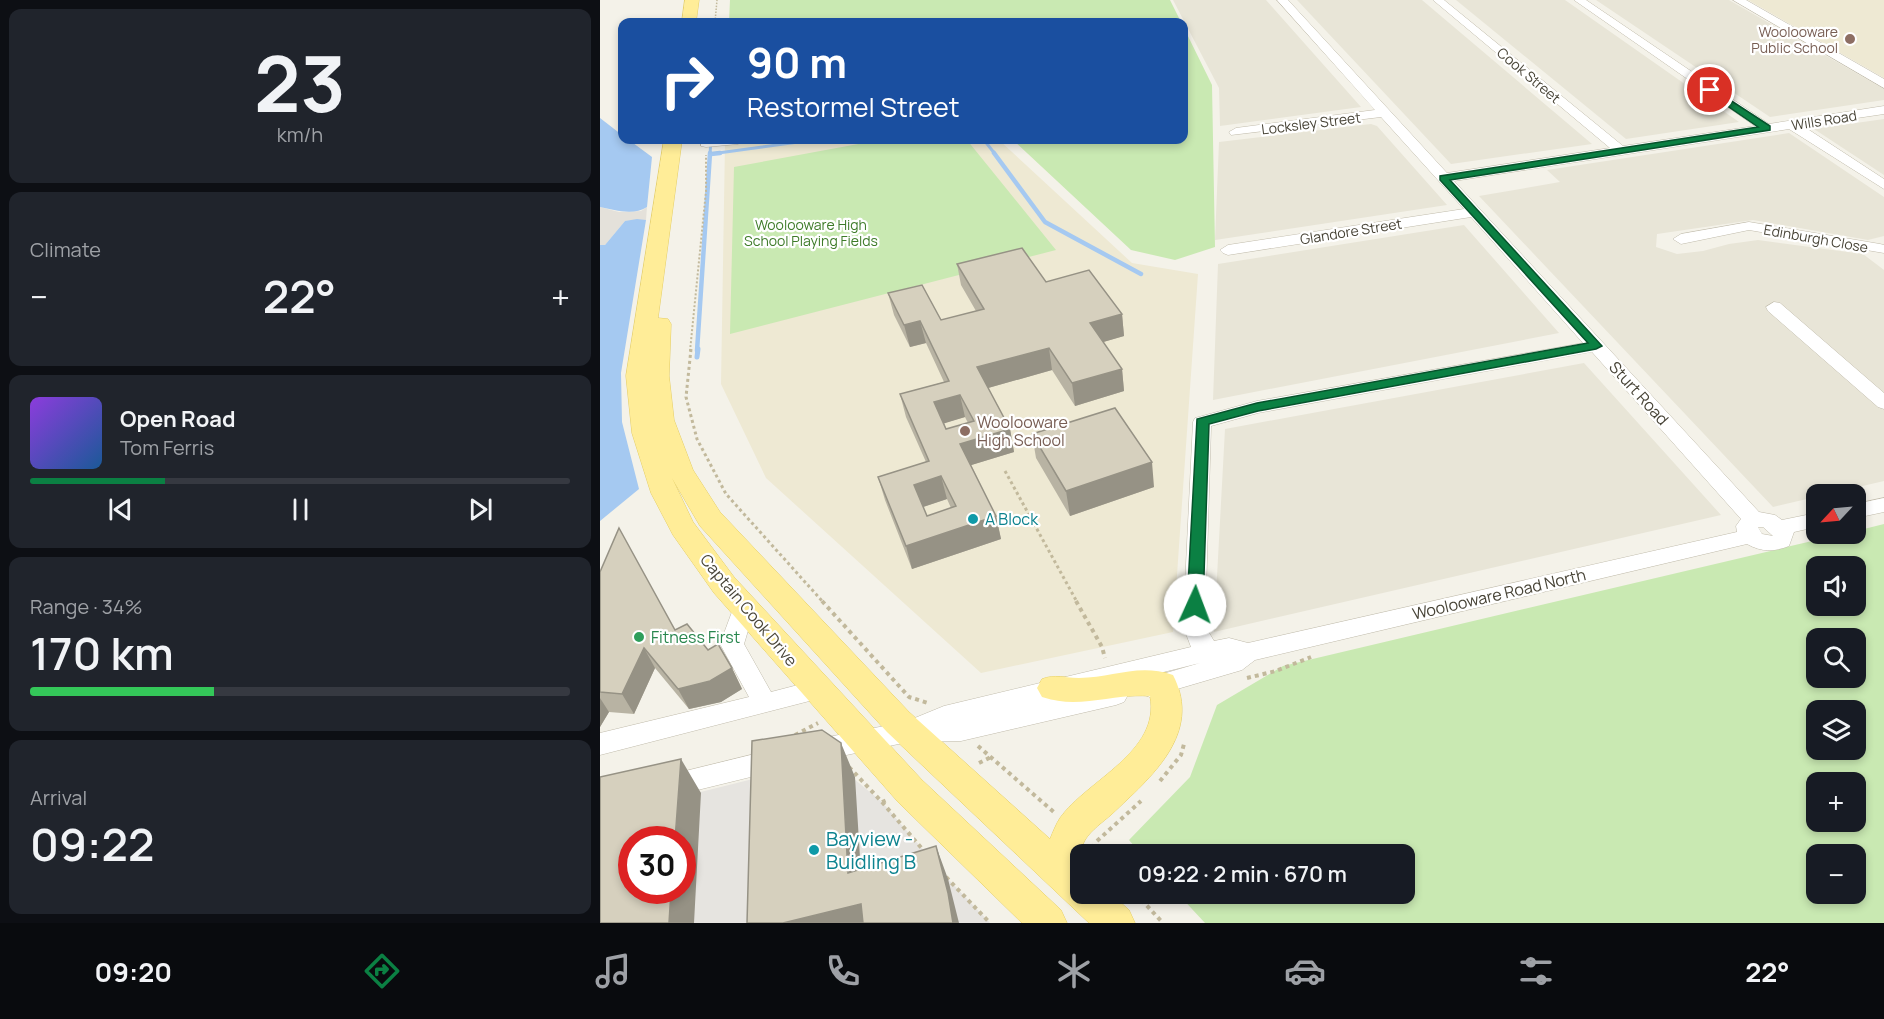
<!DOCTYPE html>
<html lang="en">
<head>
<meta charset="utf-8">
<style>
	:root { --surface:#171b24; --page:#20242c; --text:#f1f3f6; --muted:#9ea1a6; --line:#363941; --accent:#0b8043 }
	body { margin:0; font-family:Manrope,sans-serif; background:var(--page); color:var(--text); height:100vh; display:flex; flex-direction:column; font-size:22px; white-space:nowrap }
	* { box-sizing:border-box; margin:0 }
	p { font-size:20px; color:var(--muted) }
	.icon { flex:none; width:33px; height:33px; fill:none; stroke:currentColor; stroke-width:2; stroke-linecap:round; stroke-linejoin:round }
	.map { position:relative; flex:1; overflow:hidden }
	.details { display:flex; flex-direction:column; gap:9px; padding:9px; background:#0d0f14; width:600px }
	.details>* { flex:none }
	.banner { position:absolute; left:18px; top:18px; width:570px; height:126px; border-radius:12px; box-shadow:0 3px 9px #0003; background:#1a4fa0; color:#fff; overflow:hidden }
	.needle { width:39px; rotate:244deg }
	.buttons { position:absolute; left:1206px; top:484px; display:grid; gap:12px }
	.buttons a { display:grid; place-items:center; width:60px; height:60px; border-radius:12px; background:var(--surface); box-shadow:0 3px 9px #0003; font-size:30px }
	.speed { position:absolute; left:18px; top:826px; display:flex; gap:12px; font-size:30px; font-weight:700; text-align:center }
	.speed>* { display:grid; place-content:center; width:78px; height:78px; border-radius:50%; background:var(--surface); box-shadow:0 3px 9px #0003; line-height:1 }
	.speed .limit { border:9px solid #d22; background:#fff; color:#111 }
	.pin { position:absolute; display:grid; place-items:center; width:51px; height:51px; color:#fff; margin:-26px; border:3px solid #fff; border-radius:50%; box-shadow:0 2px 6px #0007 }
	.me { position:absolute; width:66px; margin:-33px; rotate:2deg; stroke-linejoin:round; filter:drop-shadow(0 0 4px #0008) }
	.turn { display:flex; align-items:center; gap:21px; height:126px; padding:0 30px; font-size:27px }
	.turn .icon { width:78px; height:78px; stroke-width:2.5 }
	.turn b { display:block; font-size:42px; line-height:51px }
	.big { font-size:45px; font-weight:600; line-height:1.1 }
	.details .widget { flex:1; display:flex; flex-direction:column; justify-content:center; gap:9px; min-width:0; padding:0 21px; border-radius:12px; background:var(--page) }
	.details .dial { align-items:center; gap:0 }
	.dial b { font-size:78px; line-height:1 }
	.song { display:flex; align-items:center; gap:18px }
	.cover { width:72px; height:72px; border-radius:9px; background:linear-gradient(135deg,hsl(270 70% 55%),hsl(210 70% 35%)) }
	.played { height:6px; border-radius:3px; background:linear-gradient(90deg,var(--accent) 25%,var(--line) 25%) }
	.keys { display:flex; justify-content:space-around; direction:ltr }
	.heat { display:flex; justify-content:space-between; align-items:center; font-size:33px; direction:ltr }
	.charge { height:9px; border-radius:4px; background:linear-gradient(90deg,#34c759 34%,var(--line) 0) }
	.trip { position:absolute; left:470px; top:844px; width:345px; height:60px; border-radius:12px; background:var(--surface); box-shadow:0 3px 9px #0003; font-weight:600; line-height:60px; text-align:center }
	.tabs { display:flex; height:96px; justify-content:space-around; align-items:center; background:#090b0e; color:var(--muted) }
	.tabs .icon { width:42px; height:42px }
	.tabs .active { color:var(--accent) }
	.tabs b { font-size:27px; color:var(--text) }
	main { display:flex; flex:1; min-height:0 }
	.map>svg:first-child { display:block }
	.residential { fill:#e8e5d7 }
	.industrial { fill:#e4e1da }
	.education { fill:#eee9d3 }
	.green { fill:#c9e9b2; fill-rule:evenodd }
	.parking { fill:#e6e4e0; fill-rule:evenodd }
	.water { fill:#a5c9f1 }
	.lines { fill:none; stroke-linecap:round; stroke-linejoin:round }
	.stream-far2 { stroke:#a5c9f1; stroke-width:3 }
	.stream-far1 { stroke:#a5c9f1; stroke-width:4.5 }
	.stream { stroke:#a5c9f1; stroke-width:5 }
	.minor-casing { stroke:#c0bbab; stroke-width:1 }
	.major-casing { stroke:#e5ce66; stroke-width:1 }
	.path-far3 { stroke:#c2b99c; stroke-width:1.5; stroke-dasharray:1.5 1.5; stroke-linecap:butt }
	.path-far2 { stroke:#c2b99c; stroke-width:2; stroke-dasharray:2 2; stroke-linecap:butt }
	.path-far1 { stroke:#c2b99c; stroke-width:3; stroke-dasharray:3 3; stroke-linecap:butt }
	.path { stroke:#c2b99c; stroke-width:4; stroke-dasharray:4 4; stroke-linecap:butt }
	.minor { fill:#fff; fill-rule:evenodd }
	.major { fill:#ffed98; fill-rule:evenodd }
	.wall { fill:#b8b3a3; fill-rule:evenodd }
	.shaded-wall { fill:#969285 }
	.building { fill:#d6d0be; stroke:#969285; stroke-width:1.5; fill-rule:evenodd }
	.route { fill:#0b8043; stroke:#07532c; stroke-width:1.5 }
	.education-dot { fill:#8d6e63; stroke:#fff; stroke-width:2 }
	.culture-dot { fill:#0f9aa8; stroke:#fff; stroke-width:2 }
	.leisure-dot { fill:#2e9e5b; stroke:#fff; stroke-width:2 }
	.labels { text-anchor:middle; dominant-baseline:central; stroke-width:4.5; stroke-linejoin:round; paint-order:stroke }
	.far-education-label { font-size:14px; fill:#785e54; stroke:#fff; text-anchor:end }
	.far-street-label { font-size:14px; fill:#484437; stroke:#fff }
	.far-park-label { font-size:14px; fill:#3e7b29; stroke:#fff }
	.street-label { font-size:16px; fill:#484437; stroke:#fff }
	.education-label { font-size:16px; fill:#785e54; stroke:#fff; text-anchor:start }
	.culture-label { font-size:16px; fill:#0d838f; stroke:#fff; text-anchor:start }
	.leisure-label { font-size:16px; fill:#27864d; stroke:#fff; text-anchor:start }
	.near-culture-label { font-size:20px; fill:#0d838f; stroke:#fff; text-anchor:start }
</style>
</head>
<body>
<main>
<section class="details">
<div class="widget dial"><b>23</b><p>km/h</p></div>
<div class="widget"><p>Climate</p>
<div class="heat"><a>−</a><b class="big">22°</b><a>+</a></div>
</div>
<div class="widget">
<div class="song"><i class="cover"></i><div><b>Open Road</b><p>Tom Ferris</p></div></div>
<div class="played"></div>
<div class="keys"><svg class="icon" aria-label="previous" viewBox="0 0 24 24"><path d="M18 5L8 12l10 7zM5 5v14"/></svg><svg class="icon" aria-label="pause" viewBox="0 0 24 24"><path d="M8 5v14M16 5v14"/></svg><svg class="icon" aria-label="next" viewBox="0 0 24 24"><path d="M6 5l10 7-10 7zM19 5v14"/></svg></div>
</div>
<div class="widget"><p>Range · 34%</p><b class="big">170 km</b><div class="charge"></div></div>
<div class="widget"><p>Arrival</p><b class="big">09:22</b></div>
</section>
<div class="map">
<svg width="1284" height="923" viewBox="0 0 1284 923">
	<rect width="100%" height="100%" fill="#f4f2e9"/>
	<!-- residential -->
	<path class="residential" d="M 573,0 L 666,0 L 761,107 L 620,126 L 619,88 Z
		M 697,0 L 822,0 L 992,144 L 851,164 Z
		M 856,0 L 965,0 L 1139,122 L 1026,139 Z
		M 996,0 L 1129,0 L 1284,89 L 1284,100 L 1170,117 Z
		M 1284,119 L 1284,175 L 1214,129 Z
		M 771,124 L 777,126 L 847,205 L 615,240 L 619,142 Z
		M 1189,133 L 1284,197 L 1284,236 L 1268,240 L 1153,220 L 1057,234 L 1056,247 L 1077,254 L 1103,251 L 1129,244 L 1158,240 L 1263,254 L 1284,270 L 1284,481 L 1173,507 L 879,196 L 960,182 L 947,170 Z
		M 864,225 L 959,333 L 613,400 L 618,264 Z
		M 984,363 L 1121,515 L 614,632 L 625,429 Z"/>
	<!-- industrial -->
	<path class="industrial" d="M 0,207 L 19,212 L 41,211 L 47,207 L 46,220 L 25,221 L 5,245 L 0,245 Z"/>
	<!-- education -->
	<path class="education" d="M 1148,0 L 1284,0 L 1284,78 Z
		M 165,140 L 399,140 L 532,263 L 598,274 L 573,632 L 381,673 L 166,478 L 121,384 L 125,143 Z"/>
	<!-- green -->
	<path class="green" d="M 130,0 L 570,0 L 581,22 L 129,22 Z
		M 584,28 L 612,85 L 615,247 L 575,260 L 531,250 L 413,140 L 584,140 Z
		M 280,140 L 367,140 L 456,250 L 130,334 L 134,167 Z
		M 1284,524 L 1284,923 L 605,923 L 578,894 L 804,894 L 804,855 L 542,855 L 529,840 L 590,777 L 617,705 L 683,666 L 1242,534 L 1256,534 L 1256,531 ZM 1216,567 L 1256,567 L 1256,606 L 1216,606 ZM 1216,639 L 1256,639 L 1256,678 L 1216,678 ZM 1216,711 L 1256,711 L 1256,750 L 1216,750 ZM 1216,783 L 1256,783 L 1256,822 L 1216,822 ZM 1216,855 L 1256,855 L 1256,894 L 1216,894 Z"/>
	<!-- parking -->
	<path class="parking" d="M 236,764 L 282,802 L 348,879 L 390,923 L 0,923 L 0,817 L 169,775 ZM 32,840 L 82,840 L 82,891 L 32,891 Z"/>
	<!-- water -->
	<path class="water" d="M 0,118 L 22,135 L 22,140 L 29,140 L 52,157 L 47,207 C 33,216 15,210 0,207 Z
		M 37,219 L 46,220 L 21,373 L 22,422 L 39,489 L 0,521 L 0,245 L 5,245 L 25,221 Z"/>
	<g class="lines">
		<!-- stream-far2 -->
		<path class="stream-far2" d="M 384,140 L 395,154
			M 110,154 L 111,140
			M 111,154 L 213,140"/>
		<!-- stream-far1 -->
		<path class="stream-far1" d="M 394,153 L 445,222 L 541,274
			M 111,154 L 120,153
			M 97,351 L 110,153"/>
		<!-- stream -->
		<path class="stream" d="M 97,357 L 98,349"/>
		<defs>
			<path id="minor" d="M 677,0 L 688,0 L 847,173 L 1010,148 L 833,0 L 844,0 L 1023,146 L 1155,126 L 974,0 L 986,0 L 1169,124 L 1284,106 L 1284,114 L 1203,126 L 1284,179 L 1284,189 L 1189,129 L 854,181 L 1159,512 L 1175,515 L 1182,520 L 1216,513 L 1216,527 L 1194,532 L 1189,546 C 1174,552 1161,552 1147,544 L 655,660 L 642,670 L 550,697 L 542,694 L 538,687 L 542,680 L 600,663 L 446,701 L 516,685 L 524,688 L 528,695 L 524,702 L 516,705 L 361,741 L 308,742 L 218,761 L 209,758 L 205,750 L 209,742 L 218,739 L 305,722 L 344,706 L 591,647 L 583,626 L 593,422 L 595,418 L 657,401 L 983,343 L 871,217 L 628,255 L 623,253 L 620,250 L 628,245 L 864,209 L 781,117 L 631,135 L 629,132 L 636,128 L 775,110 ZM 992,352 L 1141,519 L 1136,526 L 1137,532 L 648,643 L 629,638 L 614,641 L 605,626 L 611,426 L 658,413 ZM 1158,527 L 1163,527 L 1173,536 L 1162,534 Z
				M 1133,0 L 1146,0 L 1284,79 L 1284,88 Z
				M 101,140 L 145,140 L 138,144 L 106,147 L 101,146 Z
				M 1149,222 L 1280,244 L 1284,245 L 1284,253 L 1149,230 L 1081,244 L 1073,239 L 1081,234 Z
				M 1174,302 L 1180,303 L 1284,393 L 1284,409 L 1278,407 L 1168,311 L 1166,307 Z
				M 1284,498 L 1284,512 L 1256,518 L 1256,504 Z
				M 144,598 L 152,601 L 155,607 L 144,644 L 171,692 L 217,680 L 225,683 L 229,690 L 225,697 L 0,755 L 0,733 L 149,697 L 120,644 L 136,601 Z
				M 175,749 L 184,752 L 188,760 L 184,768 L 175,771 L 69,797 L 60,794 L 56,786 L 60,778 L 69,775 Z"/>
			<path id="major" d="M 85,0 L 99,0 L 96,22 L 82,22 Z
				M 64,140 L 82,140 L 58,318 L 68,319 L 71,324 L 69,376 L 74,420 L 93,470 L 120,512 L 309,712 L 450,839 C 453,832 456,824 460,818 C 487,780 561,752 550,696 C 511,693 480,710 442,697 L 437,688 L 442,679 C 455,674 465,678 479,678 C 513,678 538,663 573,675 C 603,734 551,777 512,814 C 503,822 491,830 485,840 C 476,854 480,877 480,894 L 511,894 L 529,910 L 535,923 L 489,923 L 287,732 L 100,526 L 72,478 L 93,522 L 134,577 L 322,780 L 461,910 L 467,923 L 422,923 L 298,802 L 114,593 L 73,535 L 51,493 L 32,433 L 26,376 Z"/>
		</defs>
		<!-- minor casing -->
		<use href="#minor" class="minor-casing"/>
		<!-- major casing -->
		<use href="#major" class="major-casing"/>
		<!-- path-far3 -->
		<path class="path-far3" d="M 115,22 L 117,0"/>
		<!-- path-far2 -->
		<path class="path-far2" d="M 90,351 L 106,191 L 106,155"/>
		<!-- path-far1 -->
		<path class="path-far1" d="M 91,349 L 86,397 L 97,439 L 126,494 L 223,602
			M 405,471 L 477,602"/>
		<!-- path -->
		<path class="path" d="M 222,601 L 309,697 L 328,703
			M 476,601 L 502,647 L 505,658
			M 647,678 L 676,671 L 711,657
			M 195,735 L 218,723
			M 378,746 L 455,813
			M 379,763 L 391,757
			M 249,767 L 282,802 L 287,800
			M 560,781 L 581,755 L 584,744
			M 282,802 L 324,851
			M 497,841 L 541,801
			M 491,845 L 500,855
			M 346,877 L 390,923
			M 536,894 L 563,923"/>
		<!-- minor -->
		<use href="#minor" class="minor"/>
		<!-- major -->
		<use href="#major" class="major"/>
	</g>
	<!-- wall -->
	<path class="wall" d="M 357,264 L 446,282 L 522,314 L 524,336 L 503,342 L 522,369 L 524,391 L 475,406 L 452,370 L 388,388 L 410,429 L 414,452 L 371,465 L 396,516 L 401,539 L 312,569 L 285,500 L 278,477 L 326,462 L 306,417 L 300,394 L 344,382 L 326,343 L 310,347 L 294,315 L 288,293 L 341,320 L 376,311 L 361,285 ZM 365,417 L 368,423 L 346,429 L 344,423 ZM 347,499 L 351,508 L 327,516 L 323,507 Z
		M 432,434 L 554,487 L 470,516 L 436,458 Z
		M 0,572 L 75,630 L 108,650 L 132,668 L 142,689 L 121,702 L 89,709 L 55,668 L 34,714 L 9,712 L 0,727 Z"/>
	<!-- shaded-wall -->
	<path class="shaded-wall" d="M 522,314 L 524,336 L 493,345 L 490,323 Z
		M 320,321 L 326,343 L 310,347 L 304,325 Z
		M 449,348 L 452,370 L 381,390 L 377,367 Z
		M 522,369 L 524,391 L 475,406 L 472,383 Z
		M 360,395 L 365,417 L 339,425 L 334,402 Z
		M 410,429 L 414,452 L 365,467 L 360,444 Z
		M 552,462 L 554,487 L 470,516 L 466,491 Z
		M 341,476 L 347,499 L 320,508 L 314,485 Z
		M 396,516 L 401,539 L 312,569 L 306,546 Z
		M 44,648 L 55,668 L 34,714 L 22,694 Z
		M 132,668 L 142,689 L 121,702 L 89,709 L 78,689 Z
		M 0,698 L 9,712 L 0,727 Z
		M 241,743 L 255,777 L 263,906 L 248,873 Z
		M 81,759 L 101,793 L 94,923 L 69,923 L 71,891 L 82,891 L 82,840 L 75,840 Z
		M 336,846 L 348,879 L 359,923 L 353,923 Z
		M 261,904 L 270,923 L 183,923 Z"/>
	<!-- building -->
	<path class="building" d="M 422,248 L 446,282 L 489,270 L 522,314 L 490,323 L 522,369 L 472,383 L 449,348 L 377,367 L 410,429 L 360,444 L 396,516 L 306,546 L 278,477 L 329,461 L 300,394 L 349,381 L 320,321 L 304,325 L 288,293 L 322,285 L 341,320 L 384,309 L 357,264 ZM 360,395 L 374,421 L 346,429 L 334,402 ZM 341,476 L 356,506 L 327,516 L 314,485 Z
		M 515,408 L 552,462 L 466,491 L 432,434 Z
		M 19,528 L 75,630 L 87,624 L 108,650 L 118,644 L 132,668 L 110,681 L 78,689 L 44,648 L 22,694 L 0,692 L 0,572 Z
		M 222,730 L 241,743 L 248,873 L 336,846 L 348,893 L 353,923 L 263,923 L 261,904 L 183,923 L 147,923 L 152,741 Z
		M 81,759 L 75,840 L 32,840 L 32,891 L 71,891 L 69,923 L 0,923 L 0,777 Z"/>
	<!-- route -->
	<path class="route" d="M 1110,87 L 1170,126 L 1170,130 L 850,180 L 1002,346 L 996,349 L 658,411 L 609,424 L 603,605 L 595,611 L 590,609 L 587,605 L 597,419 L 657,403 L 988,343 L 840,180 L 840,176 L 1158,127 L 1107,92 Z"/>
	<!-- markers -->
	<g class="education-dot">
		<circle cx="1250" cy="39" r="6"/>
		<circle cx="365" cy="431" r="6"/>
	</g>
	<g class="culture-dot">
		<circle cx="373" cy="519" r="6"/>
		<circle cx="214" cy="850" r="6"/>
	</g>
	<circle class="leisure-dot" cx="39" cy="637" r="6"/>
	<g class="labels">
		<!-- far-education labels -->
		<g class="far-education-label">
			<text x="1238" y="31">Woolooware<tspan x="1238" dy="16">Public School</tspan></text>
		</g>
		<!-- far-street labels -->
		<g class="far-street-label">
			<text transform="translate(929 75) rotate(40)">Cook Street</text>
			<text transform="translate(1224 120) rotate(-9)">Wills Road</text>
			<text transform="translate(711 123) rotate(-7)">Locksley Street</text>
			<text transform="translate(751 231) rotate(-9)">Glandore Street</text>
			<text transform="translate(1216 238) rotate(10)">Edinburgh Close</text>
		</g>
		<!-- far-park labels -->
		<g class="far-park-label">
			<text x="211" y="224">Woolooware High<tspan x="211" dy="16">School Playing Fields</tspan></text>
		</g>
		<!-- street labels -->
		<g class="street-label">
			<text transform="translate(1039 393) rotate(48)">Sturt Road</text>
			<text transform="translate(899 594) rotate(-13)">Woolooware Road North</text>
			<text transform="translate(149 610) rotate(50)">Captain Cook Drive</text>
		</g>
		<!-- education labels -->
		<g class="education-label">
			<text x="377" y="422">Woolooware<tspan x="377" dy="18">High School</tspan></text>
		</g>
		<!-- culture labels -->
		<g class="culture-label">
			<text x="385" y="519">A Block</text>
		</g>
		<!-- leisure labels -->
		<g class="leisure-label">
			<text x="51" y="637">Fitness First</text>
		</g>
		<!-- near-culture labels -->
		<g class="near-culture-label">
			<text x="226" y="838">Bayview -<tspan x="226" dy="23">Buidling B</tspan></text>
		</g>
	</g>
</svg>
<div class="buttons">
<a><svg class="needle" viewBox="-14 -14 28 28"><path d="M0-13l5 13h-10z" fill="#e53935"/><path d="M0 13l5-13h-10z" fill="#9ea1a6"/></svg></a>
<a><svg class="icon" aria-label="sound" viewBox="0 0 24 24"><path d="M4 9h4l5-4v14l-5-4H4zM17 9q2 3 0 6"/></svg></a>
<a><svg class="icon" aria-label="search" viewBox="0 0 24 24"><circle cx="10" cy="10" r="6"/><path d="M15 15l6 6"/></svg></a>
<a><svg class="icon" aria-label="layers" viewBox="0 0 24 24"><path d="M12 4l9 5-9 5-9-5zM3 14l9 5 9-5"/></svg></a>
<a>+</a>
<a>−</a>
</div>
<div class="speed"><div class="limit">30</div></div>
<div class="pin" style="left:1110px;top:90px;background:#d93025"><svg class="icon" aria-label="arrive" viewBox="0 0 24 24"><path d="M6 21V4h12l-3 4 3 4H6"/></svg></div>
<svg class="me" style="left:595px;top:605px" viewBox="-20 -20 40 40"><circle r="19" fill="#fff"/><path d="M0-13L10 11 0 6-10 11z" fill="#0b8043"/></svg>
<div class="trip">09:22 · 2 min · 670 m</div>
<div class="banner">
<div class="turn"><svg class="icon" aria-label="right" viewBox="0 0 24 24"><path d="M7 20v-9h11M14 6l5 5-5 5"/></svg><div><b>90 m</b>Restormel Street</div></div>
</div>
</div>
</main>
<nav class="tabs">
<b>09:20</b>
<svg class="icon active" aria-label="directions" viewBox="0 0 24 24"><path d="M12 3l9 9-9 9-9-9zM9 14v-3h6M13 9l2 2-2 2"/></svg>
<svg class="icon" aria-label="music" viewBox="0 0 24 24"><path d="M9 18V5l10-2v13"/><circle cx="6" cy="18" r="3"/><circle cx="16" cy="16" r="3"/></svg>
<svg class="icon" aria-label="phone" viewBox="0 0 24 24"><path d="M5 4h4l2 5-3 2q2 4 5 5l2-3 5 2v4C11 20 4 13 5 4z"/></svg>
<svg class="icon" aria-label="climate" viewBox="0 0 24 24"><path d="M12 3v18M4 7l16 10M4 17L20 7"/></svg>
<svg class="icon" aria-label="car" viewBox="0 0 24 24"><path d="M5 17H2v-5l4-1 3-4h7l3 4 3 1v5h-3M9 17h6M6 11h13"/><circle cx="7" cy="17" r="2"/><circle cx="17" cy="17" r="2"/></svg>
<svg class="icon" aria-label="filters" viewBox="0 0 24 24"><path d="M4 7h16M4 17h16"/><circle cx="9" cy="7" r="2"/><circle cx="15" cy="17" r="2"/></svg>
<b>22°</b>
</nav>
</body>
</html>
